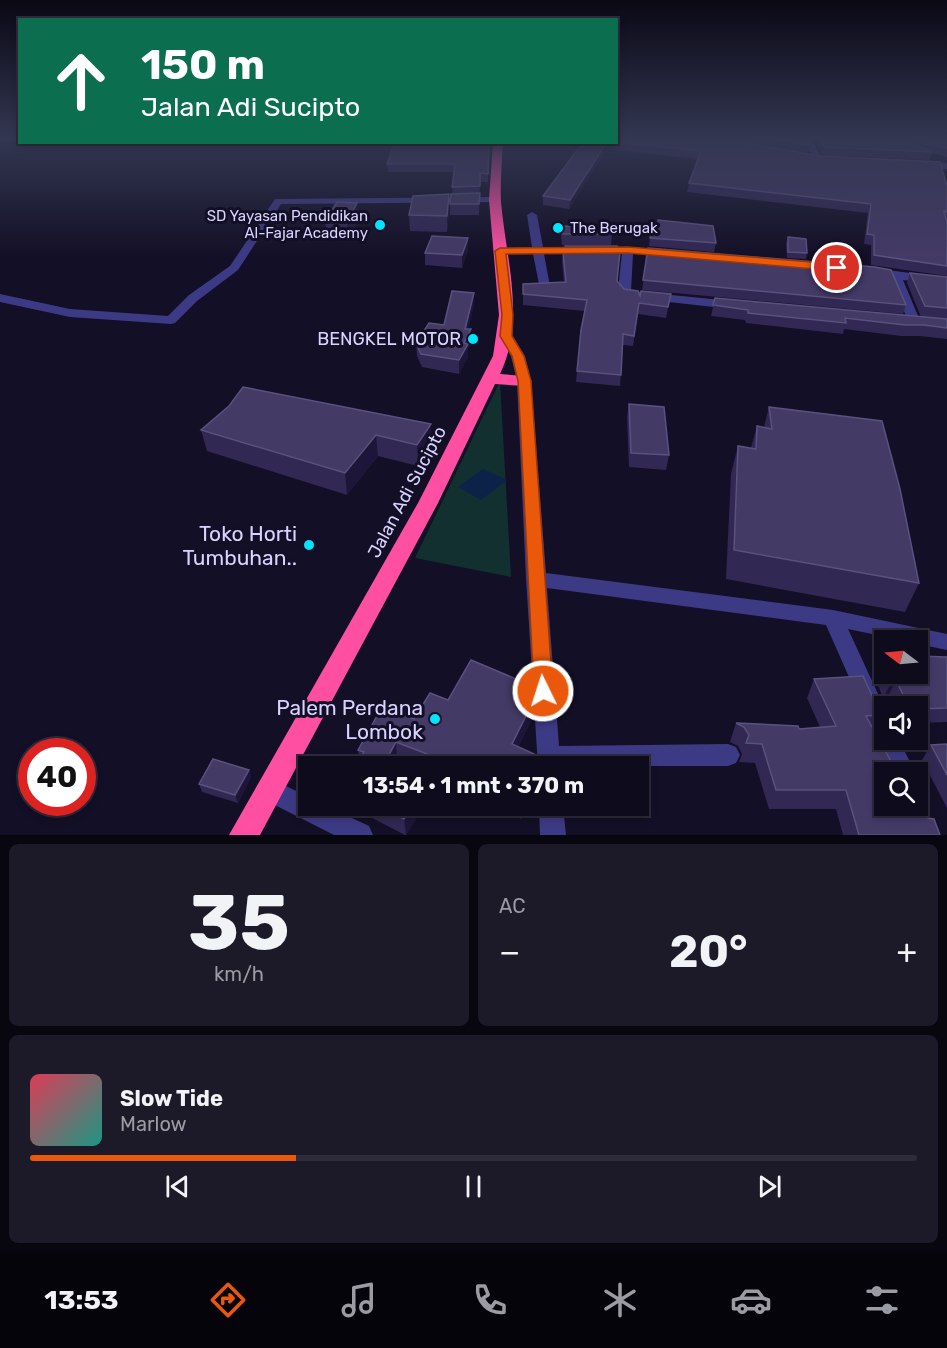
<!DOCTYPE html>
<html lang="id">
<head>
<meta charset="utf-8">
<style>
	:root { --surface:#0e0b1c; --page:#1c1929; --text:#f1f3f6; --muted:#9b9ba3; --line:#2e2b3b; --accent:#ea580c }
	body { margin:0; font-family:Rubik,sans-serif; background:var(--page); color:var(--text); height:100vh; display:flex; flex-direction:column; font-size:22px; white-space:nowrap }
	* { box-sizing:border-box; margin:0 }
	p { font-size:20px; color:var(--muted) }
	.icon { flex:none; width:33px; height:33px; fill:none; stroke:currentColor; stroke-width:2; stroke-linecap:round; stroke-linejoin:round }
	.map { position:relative; height:835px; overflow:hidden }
	.details { display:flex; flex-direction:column; gap:9px; padding:9px; background:#08060f; flex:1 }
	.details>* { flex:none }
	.top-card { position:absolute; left:18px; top:18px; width:600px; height:126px; border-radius:0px; box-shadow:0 3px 9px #0003,0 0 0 2px var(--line); background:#0b6e4f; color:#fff; overflow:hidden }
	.needle { width:39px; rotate:286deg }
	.controls { position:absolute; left:874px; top:630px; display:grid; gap:12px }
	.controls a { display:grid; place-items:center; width:54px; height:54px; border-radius:0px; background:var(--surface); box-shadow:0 3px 9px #0003,0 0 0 2px var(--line); font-size:30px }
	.speed { position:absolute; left:18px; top:738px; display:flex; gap:12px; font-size:30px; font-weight:700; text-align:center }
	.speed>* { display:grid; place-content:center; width:78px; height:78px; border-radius:50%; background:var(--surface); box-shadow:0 3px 9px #0003,0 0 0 2px var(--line); line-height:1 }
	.speed .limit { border:9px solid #d22; background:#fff; color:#111 }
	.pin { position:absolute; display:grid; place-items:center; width:51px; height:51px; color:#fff; margin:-26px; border:3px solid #fff; border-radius:50%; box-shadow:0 2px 6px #0007 }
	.me { position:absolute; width:66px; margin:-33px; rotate:356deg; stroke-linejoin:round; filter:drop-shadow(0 0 4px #0008) }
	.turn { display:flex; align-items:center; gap:21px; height:126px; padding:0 24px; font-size:27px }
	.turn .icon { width:78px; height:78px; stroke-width:2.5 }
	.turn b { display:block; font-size:42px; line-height:51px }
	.big { font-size:45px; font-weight:700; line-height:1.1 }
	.details .tile { flex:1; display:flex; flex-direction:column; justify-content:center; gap:9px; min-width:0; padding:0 21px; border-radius:9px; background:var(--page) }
	.details .dial { align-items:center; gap:0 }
	.dial b { font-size:78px; line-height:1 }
	.song { display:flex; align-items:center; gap:18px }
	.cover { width:72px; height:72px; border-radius:9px; background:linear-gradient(135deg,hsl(350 70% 55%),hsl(170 70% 35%)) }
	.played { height:6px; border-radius:3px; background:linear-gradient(90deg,var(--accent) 30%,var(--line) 30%) }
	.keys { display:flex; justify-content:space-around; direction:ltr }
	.heat { display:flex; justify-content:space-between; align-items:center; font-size:33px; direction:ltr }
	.details .tiles { flex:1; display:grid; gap:9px; grid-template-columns:1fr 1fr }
	.tile:last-child { grid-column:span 2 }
	.trip { position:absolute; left:298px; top:756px; width:351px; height:60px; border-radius:0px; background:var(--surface); box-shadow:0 3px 9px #0003,0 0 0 2px var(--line); font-weight:700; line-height:60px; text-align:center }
	.menu { display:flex; height:96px; justify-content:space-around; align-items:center; background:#06040b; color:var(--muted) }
	.menu .icon { width:42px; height:42px }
	.menu .active { color:var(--accent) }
	.menu b { font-size:27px; color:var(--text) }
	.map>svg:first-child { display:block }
	.green { fill:#12302f }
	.water { fill:#0c2248 }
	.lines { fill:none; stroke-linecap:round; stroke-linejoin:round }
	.minor { fill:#3d3a85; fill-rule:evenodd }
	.highway { fill:#ff4fa3; fill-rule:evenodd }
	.wall { fill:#312854 }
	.shaded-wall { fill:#1d163a }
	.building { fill:#433a66; stroke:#5a527e; stroke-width:1.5 }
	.route { fill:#ea580c; stroke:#983908; stroke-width:1.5 }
	.poi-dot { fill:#00e5ff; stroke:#130f26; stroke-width:2 }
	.labels { text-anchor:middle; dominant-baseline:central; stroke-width:6; stroke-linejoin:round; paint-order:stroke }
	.far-poi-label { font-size:15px; fill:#d9d4ff; stroke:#130f26; text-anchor:end }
	.poi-label { font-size:18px; fill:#d9d4ff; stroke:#130f26; text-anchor:end }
	.street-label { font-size:18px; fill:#d9d4ff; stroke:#130f26 }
	.near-poi-label { font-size:21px; fill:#d9d4ff; stroke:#130f26; text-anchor:end }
</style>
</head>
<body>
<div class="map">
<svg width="947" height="835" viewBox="0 0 947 835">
	<rect width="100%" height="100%" fill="#130f26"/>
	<!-- green -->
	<path class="green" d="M 500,381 L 511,577 L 415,558 Z"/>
	<!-- water -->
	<path class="water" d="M 483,469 L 507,480 L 481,500 L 458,487 Z"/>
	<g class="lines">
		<!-- minor -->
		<path class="minor" d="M 804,140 L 812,140 L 822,159 L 821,161 L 815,161 Z
			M 920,162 L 947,163 L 947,169 L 917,167 L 916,165 Z
			M 495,197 L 500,200 L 498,202 L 281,204 L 238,270 L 197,301 L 175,323 L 171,324 L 70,317 L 0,302 L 0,294 L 70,309 L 168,316 L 189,295 L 230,266 L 275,199 Z
			M 532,212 L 537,215 L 543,247 L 628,247 L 671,251 L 671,255 L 667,256 L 633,254 L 631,291 L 732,301 L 738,305 L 732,309 L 623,297 L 618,290 L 622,253 L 544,254 L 550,286 L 544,290 L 540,289 L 533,254 L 500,254 L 495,251 L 500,248 L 532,247 L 527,215 Z
			M 873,268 L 947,278 L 947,286 L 903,280 L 921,323 L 915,327 L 909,323 L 890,278 L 869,273 L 867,271 Z
			M 506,332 L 511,333 L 525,356 L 531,381 L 546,573 L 833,610 L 947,634 L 947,650 L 918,644 L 918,640 L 901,640 L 848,629 L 885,709 L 885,740 L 899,740 L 915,772 L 891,772 L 826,625 L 547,588 L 559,746 L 728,744 L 736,747 L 740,755 L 736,763 L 728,766 L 538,766 L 526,579 L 517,381 L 511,356 L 499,336 Z
			M 269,778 L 309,797 L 309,806 L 326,806 L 369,826 L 373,835 L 334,835 L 261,798 L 257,790 L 261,782 Z
			M 539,806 L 563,806 L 566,835 L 540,835 Z"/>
		<!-- highway -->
		<path class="highway" d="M 493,142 L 503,142 C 502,162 500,183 501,202 C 506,259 526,320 500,374 L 524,376 L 532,381 L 524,386 L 495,384 L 438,503 L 260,835 L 229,835 L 418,503 L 493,356 L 499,315 L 489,200 Z"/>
	</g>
	<!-- wall -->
	<path class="wall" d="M 616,140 L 808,140 L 810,145 L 808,153 L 780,149 L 947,186 L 947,276 L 871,265 L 871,245 L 864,244 L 868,213 L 687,192 L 689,183 L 698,159 L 607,149 L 569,209 L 543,205 L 543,196 L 582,144 L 582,142 L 616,142 Z
		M 814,140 L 904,140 L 917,146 L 912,140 L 947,140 L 947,157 L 932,153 L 929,160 L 822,155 Z
		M 489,142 L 488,182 L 480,182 L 479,215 L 450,215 L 450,204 L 452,194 L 454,172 L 388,172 L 387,164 Z
		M 449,210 L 447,232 L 410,231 L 409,215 Z
		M 359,219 L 349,239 L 327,238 L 325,221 Z
		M 658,220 L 716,243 L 714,252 L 649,246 L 650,238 L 657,229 Z
		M 562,226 L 612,234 L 611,245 L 562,245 L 561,237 Z
		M 788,237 L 807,253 L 806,259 L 787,258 L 786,243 Z
		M 468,238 L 468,250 L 462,268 L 425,265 L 425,253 Z
		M 565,246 L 617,281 L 624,289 L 640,296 L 671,294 L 666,318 L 638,314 L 633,346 L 623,345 L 620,386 L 576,382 L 581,330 L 585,311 L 523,305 L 523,284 L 564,283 L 562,262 L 563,252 L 565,252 Z
		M 648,248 L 906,305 L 903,314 L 642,290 Z
		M 910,273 L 947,277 L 947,319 L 921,317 L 907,283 Z
		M 715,298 L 947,319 L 947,339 L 920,336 L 901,336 L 844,329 L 843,334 L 746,323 L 745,320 L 711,316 Z
		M 474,305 L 468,329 L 471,343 L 468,349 L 468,357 L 459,374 L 422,367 L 417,356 L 416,343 Z
		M 629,404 L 669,455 L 666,470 L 629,467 L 627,418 Z
		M 229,406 L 432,446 L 418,466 L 378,456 L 347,495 L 207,451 L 201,430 Z
		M 769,407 L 919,583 L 905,612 L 726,579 L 731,474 L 738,446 L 751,448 L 757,426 L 764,427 Z
		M 878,655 L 885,655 L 885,674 L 918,674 L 947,657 L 947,722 L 918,723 L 918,706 L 894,706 L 888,696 L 883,698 L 872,670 Z
		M 814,679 L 881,715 L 874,730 L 885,772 L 928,818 L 940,835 L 843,835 L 836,809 L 769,809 L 755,763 L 739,762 L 742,754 L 738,746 L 730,742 L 736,723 L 799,729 L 820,727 L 807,698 Z
		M 448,700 L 534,700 L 533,717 L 518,747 L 542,766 L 416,766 L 397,759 L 394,766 L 354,766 L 359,758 L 358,750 Z
		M 947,744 L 947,808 L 922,760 L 931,745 Z
		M 249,770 L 251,777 L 238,803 L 202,792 L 199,784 Z
		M 349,806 L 421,806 L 421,810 L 406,835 L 405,835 Z
		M 494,806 L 527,806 L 521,819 Z"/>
	<!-- shaded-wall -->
	<path class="shaded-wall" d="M 607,142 L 607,149 L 569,209 L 570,200 Z
		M 449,194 L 449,210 L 447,232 L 447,216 Z
		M 357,203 L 359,219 L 349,239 L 347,222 Z
		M 468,238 L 468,250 L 462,268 L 462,255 Z
		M 474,293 L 474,305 L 466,339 L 471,329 L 471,343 L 468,349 L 468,357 L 459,374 L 459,360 Z
		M 431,424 L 432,446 L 418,466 L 417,445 Z
		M 376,435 L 378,456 L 347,495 L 345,473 Z
		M 896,681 L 888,696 L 883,698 L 891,683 Z
		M 534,700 L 533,717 L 512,761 L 512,744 Z
		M 396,742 L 397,759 L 394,766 L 383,766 Z
		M 249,770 L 251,777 L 238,803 L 235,795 Z
		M 412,806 L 421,806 L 421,810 L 406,835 L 404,819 Z
		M 522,806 L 527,806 L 521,819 Z"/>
	<!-- building -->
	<path class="building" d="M 616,140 L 727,140 L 820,156 L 940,162 L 947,186 L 947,212 L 944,211 L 947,222 L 947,266 L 874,255 L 874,235 L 867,234 L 871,204 L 689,183 L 701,151 L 616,142 Z
		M 777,140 L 808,140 L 810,145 Z
		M 821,140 L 904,140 L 932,152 L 825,147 Z
		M 922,140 L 947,140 L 947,148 L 926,144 Z
		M 406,142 L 489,142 L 488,174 L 480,173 L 480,186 L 452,187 L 455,164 L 387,164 L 394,143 Z
		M 583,142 L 607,142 L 570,200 L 543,196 Z
		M 480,193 L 479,204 L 450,204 L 451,194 Z
		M 449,194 L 447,216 L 409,215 L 413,196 Z
		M 337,202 L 357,203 L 347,222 L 325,221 Z
		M 658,220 L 713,226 L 716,243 L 650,238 L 652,229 L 658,229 Z
		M 562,226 L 609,227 L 612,234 L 563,234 Z
		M 432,236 L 468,238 L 462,255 L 425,253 Z
		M 788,237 L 806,239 L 807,253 L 788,252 Z
		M 565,246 L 617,246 L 620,252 L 617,281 L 624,289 L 638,291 L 640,296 L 641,291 L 671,294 L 668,307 L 639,303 L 634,336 L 623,334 L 621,375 L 577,371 L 581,330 L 587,300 L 523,294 L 523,284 L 566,282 L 563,252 L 567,251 Z
		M 648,248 L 875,267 L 891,270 L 906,305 L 643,280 Z
		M 910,273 L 947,277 L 947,308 L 925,306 Z
		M 452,291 L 474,293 L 465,329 L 471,329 L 464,343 L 468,344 L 459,360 L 421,354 L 416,343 L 429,323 L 444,325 Z
		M 715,298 L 947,319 L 947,328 L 924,325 L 905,325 L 845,318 L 846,323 L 748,313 L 748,310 L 713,305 Z
		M 243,387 L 431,424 L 417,445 L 376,435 L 345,473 L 201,430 L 229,406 Z
		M 629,404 L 664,407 L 669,455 L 631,453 Z
		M 769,407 L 882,421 L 900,489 L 919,583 L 734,550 L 738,446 L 756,449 L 757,426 L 772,429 Z
		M 878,655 L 885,655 L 885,670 Z
		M 918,656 L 947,657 L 947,708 L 918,709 L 918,706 L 909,706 L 896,681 L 891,683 L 886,674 L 918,674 Z
		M 471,660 L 533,686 L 534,700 L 512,744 L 543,758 L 539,766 L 451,766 L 453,764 L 396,742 L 383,766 L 354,766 L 364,752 L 358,750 L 382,707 L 414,719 L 430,693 L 448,700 Z
		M 863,676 L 881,715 L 866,716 L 897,772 L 885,772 L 885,806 L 918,806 L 918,791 L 928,818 L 934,819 L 940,835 L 859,835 L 846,790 L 776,790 L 762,744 L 746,743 L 749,735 L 744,727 L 736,723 L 798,726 L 799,729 L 836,726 L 814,679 Z
		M 947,744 L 947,775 L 931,745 Z
		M 213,759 L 249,770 L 235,795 L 199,784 Z
		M 378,806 L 412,806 L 404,819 Z"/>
	<!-- sky -->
	<linearGradient id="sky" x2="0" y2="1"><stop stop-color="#0a0815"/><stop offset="0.54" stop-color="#333752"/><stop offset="1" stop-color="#333752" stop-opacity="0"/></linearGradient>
	<rect width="947" height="257" fill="url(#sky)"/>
	<!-- route -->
	<path class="route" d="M 628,247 L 837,264 L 842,268 L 837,271 L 628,253 L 506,254 L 513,315 L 512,336 L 524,356 L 531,381 L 553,691 L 550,697 L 543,699 L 537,697 L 534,691 L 518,381 L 512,356 L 500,336 L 502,315 L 495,251 L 500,248 Z"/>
	<!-- markers -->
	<g class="poi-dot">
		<circle cx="380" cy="225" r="6"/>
		<circle cx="558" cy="228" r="6"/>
		<circle cx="473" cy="339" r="6"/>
		<circle cx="309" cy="545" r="6"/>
		<circle cx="435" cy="719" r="6"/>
	</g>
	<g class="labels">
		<!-- far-poi labels -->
		<g class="far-poi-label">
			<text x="368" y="216">SD Yayasan Pendidikan<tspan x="368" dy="17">Al-Fajar Academy</tspan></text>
			<text x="570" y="228" text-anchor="start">The Berugak</text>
		</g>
		<!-- poi labels -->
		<g class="poi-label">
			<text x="461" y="339">BENGKEL MOTOR</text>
		</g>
		<!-- street labels -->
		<g class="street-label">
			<text transform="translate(407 492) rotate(-62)">Jalan Adi Sucipto</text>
		</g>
		<!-- near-poi labels -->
		<g class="near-poi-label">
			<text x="297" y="533">Toko Horti<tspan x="297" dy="24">Tumbuhan..</tspan></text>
			<text x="423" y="707">Palem Perdana<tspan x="423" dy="24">Lombok</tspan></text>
		</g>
	</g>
</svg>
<div class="controls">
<a><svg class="needle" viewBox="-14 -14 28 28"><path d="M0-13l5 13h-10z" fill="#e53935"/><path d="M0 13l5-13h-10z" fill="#9b9ba3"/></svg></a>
<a><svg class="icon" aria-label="sound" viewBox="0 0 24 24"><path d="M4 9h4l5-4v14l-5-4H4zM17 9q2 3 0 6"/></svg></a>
<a><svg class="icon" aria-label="search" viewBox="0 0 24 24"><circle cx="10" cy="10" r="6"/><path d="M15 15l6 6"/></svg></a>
</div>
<div class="speed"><div class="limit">40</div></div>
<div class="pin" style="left:837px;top:268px;background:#d93025"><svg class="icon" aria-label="arrive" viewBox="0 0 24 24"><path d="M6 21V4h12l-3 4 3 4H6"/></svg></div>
<svg class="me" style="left:543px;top:691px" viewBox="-20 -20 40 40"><circle r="17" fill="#ea580c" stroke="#fff" stroke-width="3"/><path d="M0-11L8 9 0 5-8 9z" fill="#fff"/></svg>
<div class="trip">13:54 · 1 mnt · 370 m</div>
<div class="top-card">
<div class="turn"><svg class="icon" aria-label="ahead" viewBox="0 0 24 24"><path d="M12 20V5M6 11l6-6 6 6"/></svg><div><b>150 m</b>Jalan Adi Sucipto</div></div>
</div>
</div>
<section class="details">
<div class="tiles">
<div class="tile dial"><b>35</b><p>km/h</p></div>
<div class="tile"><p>AC</p>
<div class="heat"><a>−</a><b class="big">20°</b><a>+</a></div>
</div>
<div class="tile">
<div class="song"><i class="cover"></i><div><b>Slow Tide</b><p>Marlow</p></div></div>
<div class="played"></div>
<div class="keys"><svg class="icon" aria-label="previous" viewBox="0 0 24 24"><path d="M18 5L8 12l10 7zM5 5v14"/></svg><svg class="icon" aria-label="pause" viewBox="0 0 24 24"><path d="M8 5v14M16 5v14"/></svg><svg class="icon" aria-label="next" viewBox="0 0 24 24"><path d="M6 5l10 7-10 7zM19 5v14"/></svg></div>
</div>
</div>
</section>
<nav class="menu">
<b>13:53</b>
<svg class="icon active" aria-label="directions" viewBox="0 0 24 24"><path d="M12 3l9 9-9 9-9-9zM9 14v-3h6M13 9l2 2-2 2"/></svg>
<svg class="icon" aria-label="music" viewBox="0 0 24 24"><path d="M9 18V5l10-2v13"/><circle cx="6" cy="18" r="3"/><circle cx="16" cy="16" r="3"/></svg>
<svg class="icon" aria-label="phone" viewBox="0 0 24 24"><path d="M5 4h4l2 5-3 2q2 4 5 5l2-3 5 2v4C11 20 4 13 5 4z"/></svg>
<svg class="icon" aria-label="climate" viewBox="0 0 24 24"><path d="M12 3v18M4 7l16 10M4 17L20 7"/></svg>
<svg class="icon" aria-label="car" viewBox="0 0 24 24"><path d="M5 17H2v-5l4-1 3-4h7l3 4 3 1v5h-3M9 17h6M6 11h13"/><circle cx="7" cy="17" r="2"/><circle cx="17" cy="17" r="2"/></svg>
<svg class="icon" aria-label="filters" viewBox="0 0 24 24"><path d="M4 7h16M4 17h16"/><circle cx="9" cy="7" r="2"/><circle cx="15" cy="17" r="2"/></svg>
</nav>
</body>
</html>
